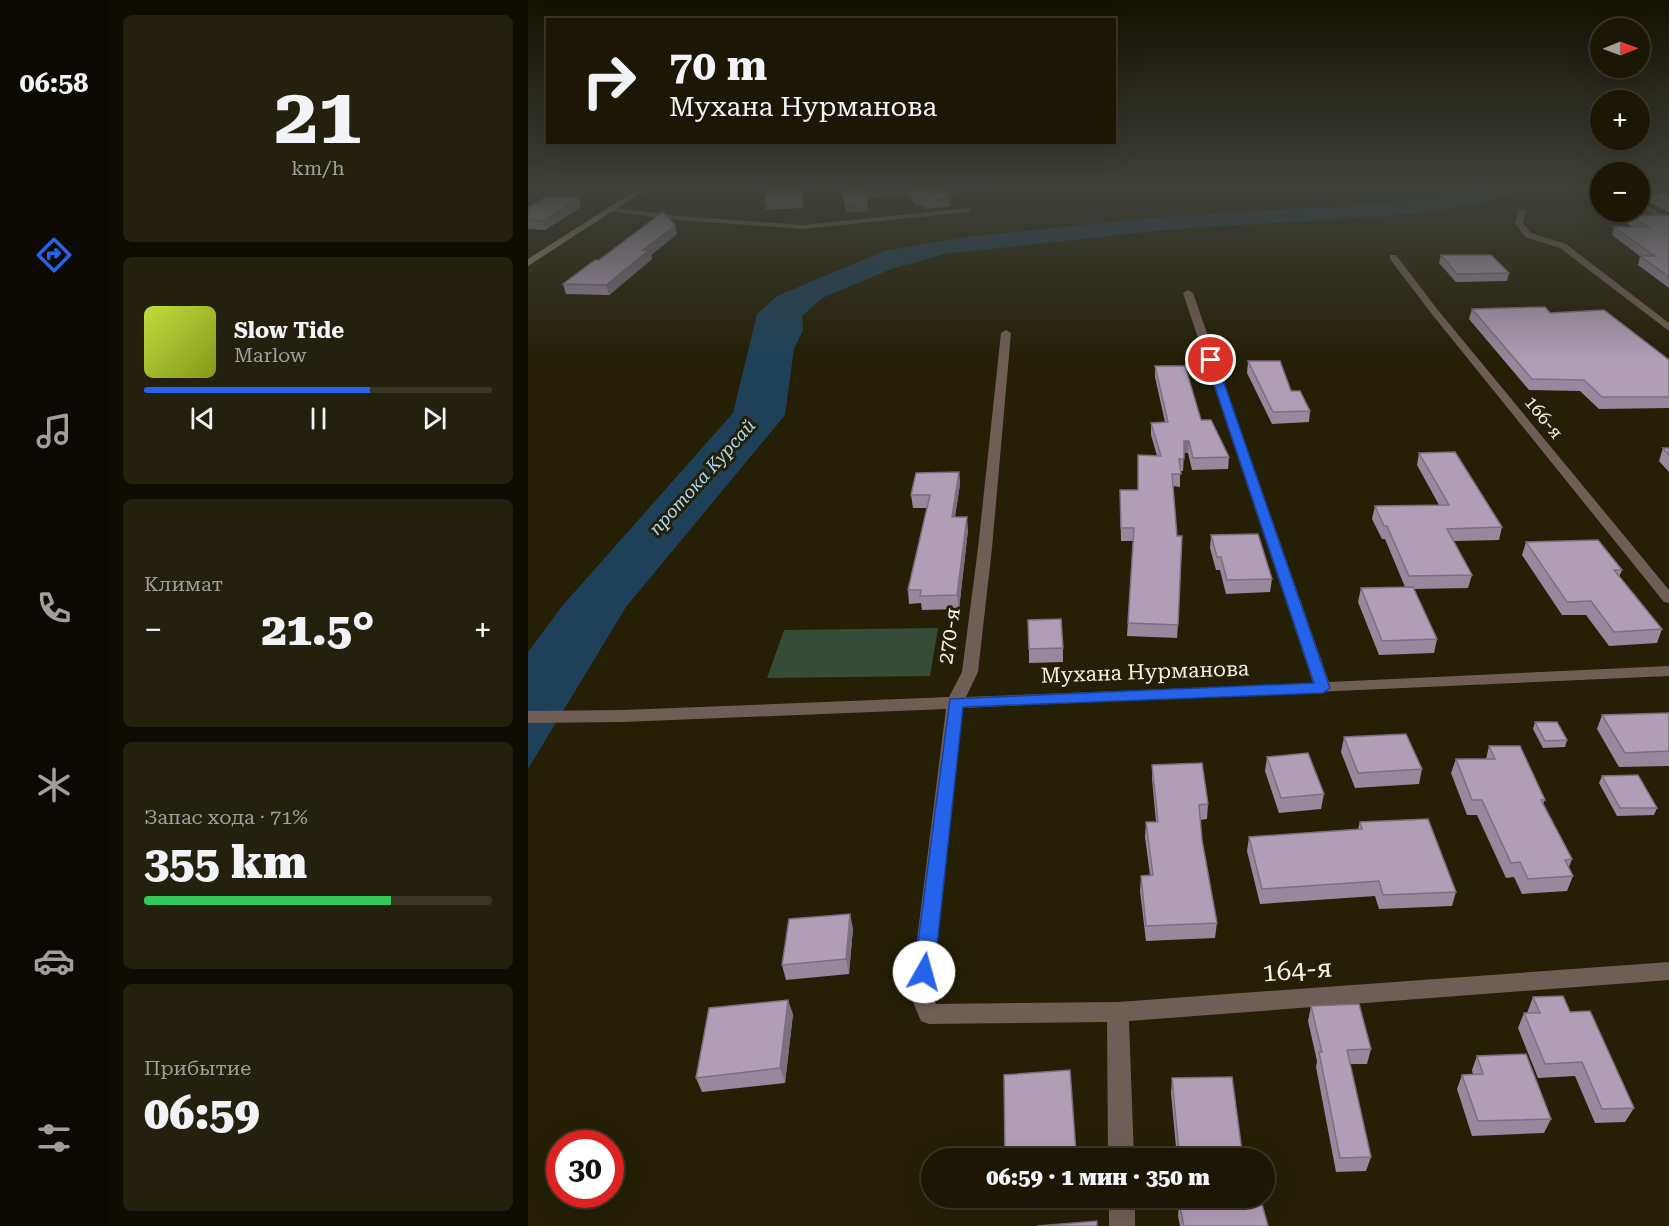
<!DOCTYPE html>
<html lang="ru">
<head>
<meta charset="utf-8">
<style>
	:root { --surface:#1b1704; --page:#24200e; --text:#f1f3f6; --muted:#a09f9a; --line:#393626; --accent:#2563eb }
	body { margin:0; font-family:"Roboto Serif",serif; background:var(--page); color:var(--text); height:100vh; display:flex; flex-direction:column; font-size:22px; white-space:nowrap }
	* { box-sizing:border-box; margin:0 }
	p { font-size:20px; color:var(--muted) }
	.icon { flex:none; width:33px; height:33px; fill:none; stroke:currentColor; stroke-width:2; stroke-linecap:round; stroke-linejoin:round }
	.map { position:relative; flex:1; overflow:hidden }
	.details { display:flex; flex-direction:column; gap:15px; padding:15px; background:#0f0d02; width:420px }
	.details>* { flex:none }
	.top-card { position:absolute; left:18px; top:18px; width:570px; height:126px; border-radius:0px; box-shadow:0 6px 24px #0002,0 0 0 2px var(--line); background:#1b1704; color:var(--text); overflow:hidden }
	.needle { width:39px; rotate:89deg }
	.buttons { position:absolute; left:1062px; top:18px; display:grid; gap:12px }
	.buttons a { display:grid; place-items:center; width:60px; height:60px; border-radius:50%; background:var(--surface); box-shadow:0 6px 24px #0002,0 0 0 2px var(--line); font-size:30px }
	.speed { position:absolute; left:18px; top:1130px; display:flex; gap:12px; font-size:30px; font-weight:700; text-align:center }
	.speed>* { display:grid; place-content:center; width:78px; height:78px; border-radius:50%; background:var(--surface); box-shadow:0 6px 24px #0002,0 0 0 2px var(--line); line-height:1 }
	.speed .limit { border:9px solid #d22; background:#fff; color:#111 }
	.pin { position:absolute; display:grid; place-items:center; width:51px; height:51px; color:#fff; margin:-26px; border:3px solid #fff; border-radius:50%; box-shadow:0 2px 6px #0007 }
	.me { position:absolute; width:66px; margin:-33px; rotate:7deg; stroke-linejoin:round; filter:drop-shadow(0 0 4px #0008) }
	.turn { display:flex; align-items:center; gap:21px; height:126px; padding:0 24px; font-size:27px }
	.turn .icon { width:78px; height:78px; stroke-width:2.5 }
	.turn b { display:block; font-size:42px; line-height:51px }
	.big { font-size:45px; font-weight:800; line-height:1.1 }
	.details .tile { flex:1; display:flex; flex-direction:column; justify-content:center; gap:9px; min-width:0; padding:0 21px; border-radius:9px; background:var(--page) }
	.details .dial { align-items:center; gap:0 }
	.dial b { font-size:78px; line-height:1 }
	.song { display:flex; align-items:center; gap:18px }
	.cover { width:72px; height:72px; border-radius:9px; background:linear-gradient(135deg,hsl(70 70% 55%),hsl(70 70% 35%)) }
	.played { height:6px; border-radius:3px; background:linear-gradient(90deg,var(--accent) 65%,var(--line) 65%) }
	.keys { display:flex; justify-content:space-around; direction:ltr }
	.heat { display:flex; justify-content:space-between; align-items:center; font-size:33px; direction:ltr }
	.charge { height:9px; border-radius:4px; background:linear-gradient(90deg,#34c759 71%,var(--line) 0) }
	.trip { position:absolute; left:393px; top:1148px; width:354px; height:60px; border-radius:30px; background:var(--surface); box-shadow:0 6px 24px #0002,0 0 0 2px var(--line); font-weight:800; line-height:60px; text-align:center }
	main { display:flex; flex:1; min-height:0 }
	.menu { display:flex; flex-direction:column; width:108px; justify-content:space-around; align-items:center; background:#0b0902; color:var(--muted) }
	.menu .icon { width:42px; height:42px }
	.menu .on { color:var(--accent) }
	.menu b { font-size:27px; color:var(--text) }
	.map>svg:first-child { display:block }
	.green { fill:#364b38 }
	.water { fill:#1e4159 }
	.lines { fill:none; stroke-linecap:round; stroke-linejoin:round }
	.street { fill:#6f5e55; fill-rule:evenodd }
	.secondary { fill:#9d8274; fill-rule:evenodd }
	.wall { fill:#97889d }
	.shaded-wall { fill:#7b6f80 }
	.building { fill:#b09eb7; stroke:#7b6f80; stroke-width:1.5 }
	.route { fill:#2563eb; stroke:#184099; stroke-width:1.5 }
	.labels { text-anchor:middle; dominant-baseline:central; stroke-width:6; stroke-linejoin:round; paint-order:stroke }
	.far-street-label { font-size:18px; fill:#f4f1e2; stroke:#241f05 }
	.far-water-label { font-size:18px; font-style:italic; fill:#aadafe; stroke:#241f05 }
	.street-label { font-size:21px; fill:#f4f1e2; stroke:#241f05 }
	.near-street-label { font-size:26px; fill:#f4f1e2; stroke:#241f05 }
</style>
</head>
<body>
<main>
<nav class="menu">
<b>06:58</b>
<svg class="icon on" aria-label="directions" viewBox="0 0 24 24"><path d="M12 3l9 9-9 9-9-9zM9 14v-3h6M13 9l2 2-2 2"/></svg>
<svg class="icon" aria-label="music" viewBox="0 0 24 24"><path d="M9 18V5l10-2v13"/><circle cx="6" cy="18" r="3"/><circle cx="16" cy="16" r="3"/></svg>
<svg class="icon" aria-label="phone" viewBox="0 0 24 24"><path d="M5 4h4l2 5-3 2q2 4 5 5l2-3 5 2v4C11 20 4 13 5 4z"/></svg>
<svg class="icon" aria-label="climate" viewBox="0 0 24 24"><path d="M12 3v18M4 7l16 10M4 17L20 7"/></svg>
<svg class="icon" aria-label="car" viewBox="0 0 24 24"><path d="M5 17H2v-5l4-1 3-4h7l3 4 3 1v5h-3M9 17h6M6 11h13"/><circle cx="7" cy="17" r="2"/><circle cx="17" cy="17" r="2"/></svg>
<svg class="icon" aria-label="filters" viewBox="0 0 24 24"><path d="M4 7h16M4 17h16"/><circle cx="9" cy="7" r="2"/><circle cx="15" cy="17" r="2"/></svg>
</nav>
<section class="details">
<div class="tile dial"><b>21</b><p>km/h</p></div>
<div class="tile">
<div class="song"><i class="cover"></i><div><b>Slow Tide</b><p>Marlow</p></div></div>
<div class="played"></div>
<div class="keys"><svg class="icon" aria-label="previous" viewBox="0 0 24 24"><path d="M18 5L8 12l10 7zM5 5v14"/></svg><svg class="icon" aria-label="pause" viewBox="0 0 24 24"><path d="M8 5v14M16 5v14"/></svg><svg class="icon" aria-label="next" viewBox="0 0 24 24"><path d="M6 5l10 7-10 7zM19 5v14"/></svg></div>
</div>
<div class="tile"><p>Климат</p>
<div class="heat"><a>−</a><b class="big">21.5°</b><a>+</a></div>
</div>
<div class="tile"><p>Запас хода · 71%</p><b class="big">355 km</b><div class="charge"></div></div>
<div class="tile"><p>Прибытие</p><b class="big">06:59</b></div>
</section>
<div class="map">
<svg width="1141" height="1226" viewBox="0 0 1141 1226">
	<rect width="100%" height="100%" fill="#241f05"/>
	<!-- green -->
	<path class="green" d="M 410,628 L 402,676 L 239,678 L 256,630 Z"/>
	<!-- water -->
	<path class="water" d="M 948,190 L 1004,190 L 915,210 L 860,216 L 646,229 L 417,254 L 363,269 L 294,298 L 274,316 L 275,330 L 266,349 L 257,415 L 98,607 L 0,769 L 0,652 L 35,605 L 205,413 L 229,314 L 249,296 L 356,251 L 428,238 L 622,218 L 890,201 Z"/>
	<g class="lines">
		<!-- street -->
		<path class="street" d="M 108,190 L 150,190 L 146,192 L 111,193 Z
			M 1112,202 L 1141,218 L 1141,223 L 1112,207 Z
			M 83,207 L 149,216 L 275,225 L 440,208 L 444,210 L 440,212 L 275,229 L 149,220 L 80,211 L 80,207 Z
			M 991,208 L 998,210 L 995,223 L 1003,233 L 1038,244 L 1141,323 L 1141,331 L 1032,248 L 997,237 L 987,223 Z
			M 862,255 L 868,255 L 909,309 L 1141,590 L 1141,603 L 1136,602 L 903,313 L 862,259 Z
			M 660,290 L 665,293 L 801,682 L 1141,666 L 1141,676 L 435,708 L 404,995 L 408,1004 L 590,1002 L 1141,962 L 1141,980 L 601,1021 L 606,1158 L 580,1158 L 579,1022 L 401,1024 L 393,1021 L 382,995 L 418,709 L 95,722 L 0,723 L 0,711 L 95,710 L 421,697 L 434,672 L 450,548 L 473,333 L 478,330 L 483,333 L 464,548 L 450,672 L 438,697 L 785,683 L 655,293 Z
			M 581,1197 L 607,1197 L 607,1226 L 581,1226 Z"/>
		<!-- secondary -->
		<path class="secondary" d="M 108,190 L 117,190 L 0,266 L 0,259 Z"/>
	</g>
	<!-- wall -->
	<path class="wall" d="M 314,190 L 460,190 L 418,194 L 422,198 L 422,206 L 398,209 L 395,204 L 387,205 L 379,194 L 338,198 L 340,211 L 318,212 Z
		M 1141,193 L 1141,212 L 1120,202 L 1122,194 Z
		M 53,207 L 17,230 L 0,229 L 0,208 Z
		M 1102,216 L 1141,216 L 1141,288 L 1110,265 L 1112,256 L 1084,235 L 1086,227 L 1105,227 L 1100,224 Z
		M 149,234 L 123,255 L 124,259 L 81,295 L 38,294 L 35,284 Z
		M 913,255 L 981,273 L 979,281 L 928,282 L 911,263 Z
		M 944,309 L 1022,313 L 1141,360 L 1141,408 L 1071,409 L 1052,391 L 1001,390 L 941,319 Z
		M 720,361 L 763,391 L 782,411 L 781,422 L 744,424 L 719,373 Z
		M 627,366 L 673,420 L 701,457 L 700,469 L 664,470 L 660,453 L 656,453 L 655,471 L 652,471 L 652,487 L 645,486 L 650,625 L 649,638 L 599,636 L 605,541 L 593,541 L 592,490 L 610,490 L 610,455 L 629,456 L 623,435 L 623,423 L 637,422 L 627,377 Z
		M 1135,448 L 1141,448 L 1141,472 L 1131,461 Z
		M 891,453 L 974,527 L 971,540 L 926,541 L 944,575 L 940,588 L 886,589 L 909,639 L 906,653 L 851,655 L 830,602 L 833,588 L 877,587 L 857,539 L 854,539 L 844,519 L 847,506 L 911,505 L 889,465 Z
		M 431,472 L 432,484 L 427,517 L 440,530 L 431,609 L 394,610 L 393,603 L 381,604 L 380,590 L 399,508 L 385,508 L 383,495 Z
		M 683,535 L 744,579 L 742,592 L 698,594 L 692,570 L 688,570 L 682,548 Z
		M 998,542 L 1094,570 L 1091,577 L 1134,629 L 1129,643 L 1081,646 L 1058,615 L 1034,615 L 994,555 Z
		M 535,648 L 535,662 L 501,663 L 501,649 Z
		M 1141,713 L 1141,766 L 1091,767 L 1069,729 L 1074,715 Z
		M 1007,722 L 1039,740 L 1037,747 L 1015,748 L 1005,729 Z
		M 816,737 L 894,769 L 891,784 L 827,788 L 813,752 Z
		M 961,746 L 1017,800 L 1015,804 L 1044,859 L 1041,867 L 1045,876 L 1039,891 L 994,894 L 986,877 L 978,878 L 949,815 L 939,815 L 923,773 L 928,759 L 958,759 Z
		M 739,757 L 796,794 L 793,809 L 751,813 L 737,771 Z
		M 624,765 L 680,804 L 679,819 L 672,820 L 674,840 L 689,923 L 687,938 L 618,941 L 612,891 L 613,876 L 622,875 L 617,837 L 618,822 L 628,822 L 624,779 Z
		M 1074,776 L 1129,808 L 1126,815 L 1089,816 L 1071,783 Z
		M 832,822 L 928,892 L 924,906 L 851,909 L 847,896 L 732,904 L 719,851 L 721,837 L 830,829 Z
		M 325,928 L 321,974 L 258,980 L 254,965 Z
		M 1005,997 L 1042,1012 L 1106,1108 L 1097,1122 L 1067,1123 L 1047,1076 L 1010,1078 L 990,1028 L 996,1013 L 999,1013 Z
		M 783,1006 L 843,1049 L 839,1064 L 822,1064 L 843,1157 L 838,1171 L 808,1172 L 788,1067 L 789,1061 L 780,1021 Z
		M 265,1014 L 257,1083 L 174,1092 L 168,1078 Z
		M 949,1056 L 1023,1119 L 1016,1133 L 944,1136 L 929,1089 L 934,1075 L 945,1075 L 944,1070 Z
		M 644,1078 L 714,1151 L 713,1158 L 649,1158 L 643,1093 Z
		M 548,1153 L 548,1158 L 477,1158 Z
		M 651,1202 L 740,1226 L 652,1226 L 650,1216 Z"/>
	<!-- shaded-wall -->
	<path class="shaded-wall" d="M 275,190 L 276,190 L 275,208 L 238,210 L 237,202 Z
		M 336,190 L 379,190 L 379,194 L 337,198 Z
		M 412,190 L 460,190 L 413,194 Z
		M 394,196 L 395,204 L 387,205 L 386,197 Z
		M 51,198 L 53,207 L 17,230 L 15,221 Z
		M 422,198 L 422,206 L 398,209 L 398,200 Z
		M 339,202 L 340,211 L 318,212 L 317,204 Z
		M 147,225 L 149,234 L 123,255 L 124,259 L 81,295 L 78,285 L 115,250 Z
		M 656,441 L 661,441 L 660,453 L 655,453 Z
		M 431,472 L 432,484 L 425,530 L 424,517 Z
		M 439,517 L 440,530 L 431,609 L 429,595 Z
		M 322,914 L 325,928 L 321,974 L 318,959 Z
		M 260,1000 L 265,1014 L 257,1083 L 252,1068 Z"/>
	<!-- building -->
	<path class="building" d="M 238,190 L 275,190 L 274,200 L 237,202 Z
		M 314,190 L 337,190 L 336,190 L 339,202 L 317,204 Z
		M 381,190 L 415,190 L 422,198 L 398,200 L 394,196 L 386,197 Z
		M 1141,193 L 1141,203 L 1122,194 Z
		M 18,197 L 51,198 L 15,221 L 0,220 L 0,208 Z
		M 135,212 L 147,225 L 115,250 L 121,250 L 78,285 L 35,284 L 67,260 L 71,260 Z
		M 1138,215 L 1141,216 L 1141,277 L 1112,256 L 1127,256 L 1086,227 L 1121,227 L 1102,216 Z
		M 913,255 L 963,255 L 981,273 L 929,274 Z
		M 1017,307 L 1022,313 L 1076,310 L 1141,360 L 1141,397 L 1074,397 L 1056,380 L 1004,379 L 944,309 Z
		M 720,361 L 752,361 L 763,391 L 772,391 L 782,411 L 745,412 Z
		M 627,366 L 657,366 L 673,420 L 683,420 L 701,457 L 665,458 L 661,441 L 656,441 L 656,459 L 651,459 L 653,474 L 644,474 L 649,536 L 654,536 L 650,625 L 600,623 L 606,528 L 593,528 L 592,490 L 610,490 L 610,455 L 633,456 L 623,423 L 640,422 Z
		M 1135,448 L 1141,448 L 1141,455 Z
		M 927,452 L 974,527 L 919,529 L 944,575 L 881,576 L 859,526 L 856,526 L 847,506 L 921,505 L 891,453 Z
		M 431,472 L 424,517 L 439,517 L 429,595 L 392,596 L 393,590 L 380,590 L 402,495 L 383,495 L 388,473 Z
		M 730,534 L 744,579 L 699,580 L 693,557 L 689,557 L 683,535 Z
		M 1070,540 L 1094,570 L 1086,570 L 1134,629 L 1086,632 L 1063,601 L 1039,602 L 998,542 Z
		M 885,587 L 909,639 L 854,641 L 833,588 Z
		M 533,619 L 535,648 L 501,649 L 500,620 Z
		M 1141,713 L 1141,751 L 1097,753 L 1074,715 Z
		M 1007,722 L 1029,722 L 1039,740 L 1017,741 Z
		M 878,734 L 894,769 L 830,773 L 816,737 Z
		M 961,746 L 992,746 L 1017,800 L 1013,800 L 1044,859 L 1037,860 L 1045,876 L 1000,879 L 992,862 L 983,863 L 954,800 L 944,800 L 928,759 L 967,759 Z
		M 780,753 L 796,794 L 753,798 L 739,757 Z
		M 674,763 L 680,804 L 671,805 L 674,840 L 689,923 L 618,926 L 613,876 L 625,875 L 618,822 L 630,822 L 624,765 Z
		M 1110,775 L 1129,808 L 1092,808 L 1074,776 Z
		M 900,819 L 928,892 L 855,895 L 851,881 L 734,889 L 721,837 L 834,829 L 832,822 Z
		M 322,914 L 318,959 L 254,965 L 261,919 Z
		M 1035,996 L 1042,1012 L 1062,1011 L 1106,1108 L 1074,1109 L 1054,1062 L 1017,1064 L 996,1013 L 1012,1013 L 1005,997 Z
		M 260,1000 L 252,1068 L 168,1078 L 181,1008 Z
		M 831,1004 L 843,1049 L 819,1050 L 843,1157 L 812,1158 L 791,1052 L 794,1052 L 783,1006 Z
		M 998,1054 L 1023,1119 L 950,1121 L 934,1075 L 955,1074 L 949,1056 Z
		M 542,1070 L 548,1153 L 496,1158 L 477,1158 L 476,1075 Z
		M 704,1077 L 714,1151 L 651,1152 L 644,1078 Z
		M 682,1197 L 732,1197 L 740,1226 L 656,1226 L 651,1202 Z
		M 569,1221 L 569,1226 L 509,1226 Z"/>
	<!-- sky -->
	<linearGradient id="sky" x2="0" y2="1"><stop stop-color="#141103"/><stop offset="0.52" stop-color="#3f423b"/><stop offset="1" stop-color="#3f423b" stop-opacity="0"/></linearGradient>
	<rect width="1141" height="362" fill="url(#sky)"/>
	<!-- route -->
	<path class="route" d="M 680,358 L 688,360 L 802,688 L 795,693 L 435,707 L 406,972 L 403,978 L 396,981 L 389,978 L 386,972 L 422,699 L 786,683 L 678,360 Z"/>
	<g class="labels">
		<!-- far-street labels -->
		<g class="far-street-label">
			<text transform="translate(1016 417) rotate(51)">166-я</text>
		</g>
		<!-- far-water labels -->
		<g class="far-water-label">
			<text transform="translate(174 477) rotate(-48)">протока Курсай</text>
		</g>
		<!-- street labels -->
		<g class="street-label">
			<text transform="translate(421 636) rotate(-82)">270-я</text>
			<text transform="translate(617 672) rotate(-2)">Мухана Нурманова</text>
		</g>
		<!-- near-street labels -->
		<g class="near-street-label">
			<text transform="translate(769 970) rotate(-4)">164-я</text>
		</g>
	</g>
</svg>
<div class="buttons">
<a><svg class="needle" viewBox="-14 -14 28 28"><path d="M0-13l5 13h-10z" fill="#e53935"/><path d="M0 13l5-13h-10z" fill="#a09f9a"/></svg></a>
<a>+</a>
<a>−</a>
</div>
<div class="speed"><div class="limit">30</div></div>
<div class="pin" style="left:683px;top:360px;background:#d93025"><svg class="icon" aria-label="arrive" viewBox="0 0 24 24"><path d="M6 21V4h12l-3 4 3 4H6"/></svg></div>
<svg class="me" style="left:396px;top:972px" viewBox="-20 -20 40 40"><circle r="19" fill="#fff"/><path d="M0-13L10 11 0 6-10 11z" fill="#2563eb"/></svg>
<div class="trip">06:59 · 1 мин · 350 m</div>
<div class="top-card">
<div class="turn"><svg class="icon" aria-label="right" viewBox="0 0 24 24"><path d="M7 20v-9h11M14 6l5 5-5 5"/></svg><div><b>70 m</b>Мухана Нурманова</div></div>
</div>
</div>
</main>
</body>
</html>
